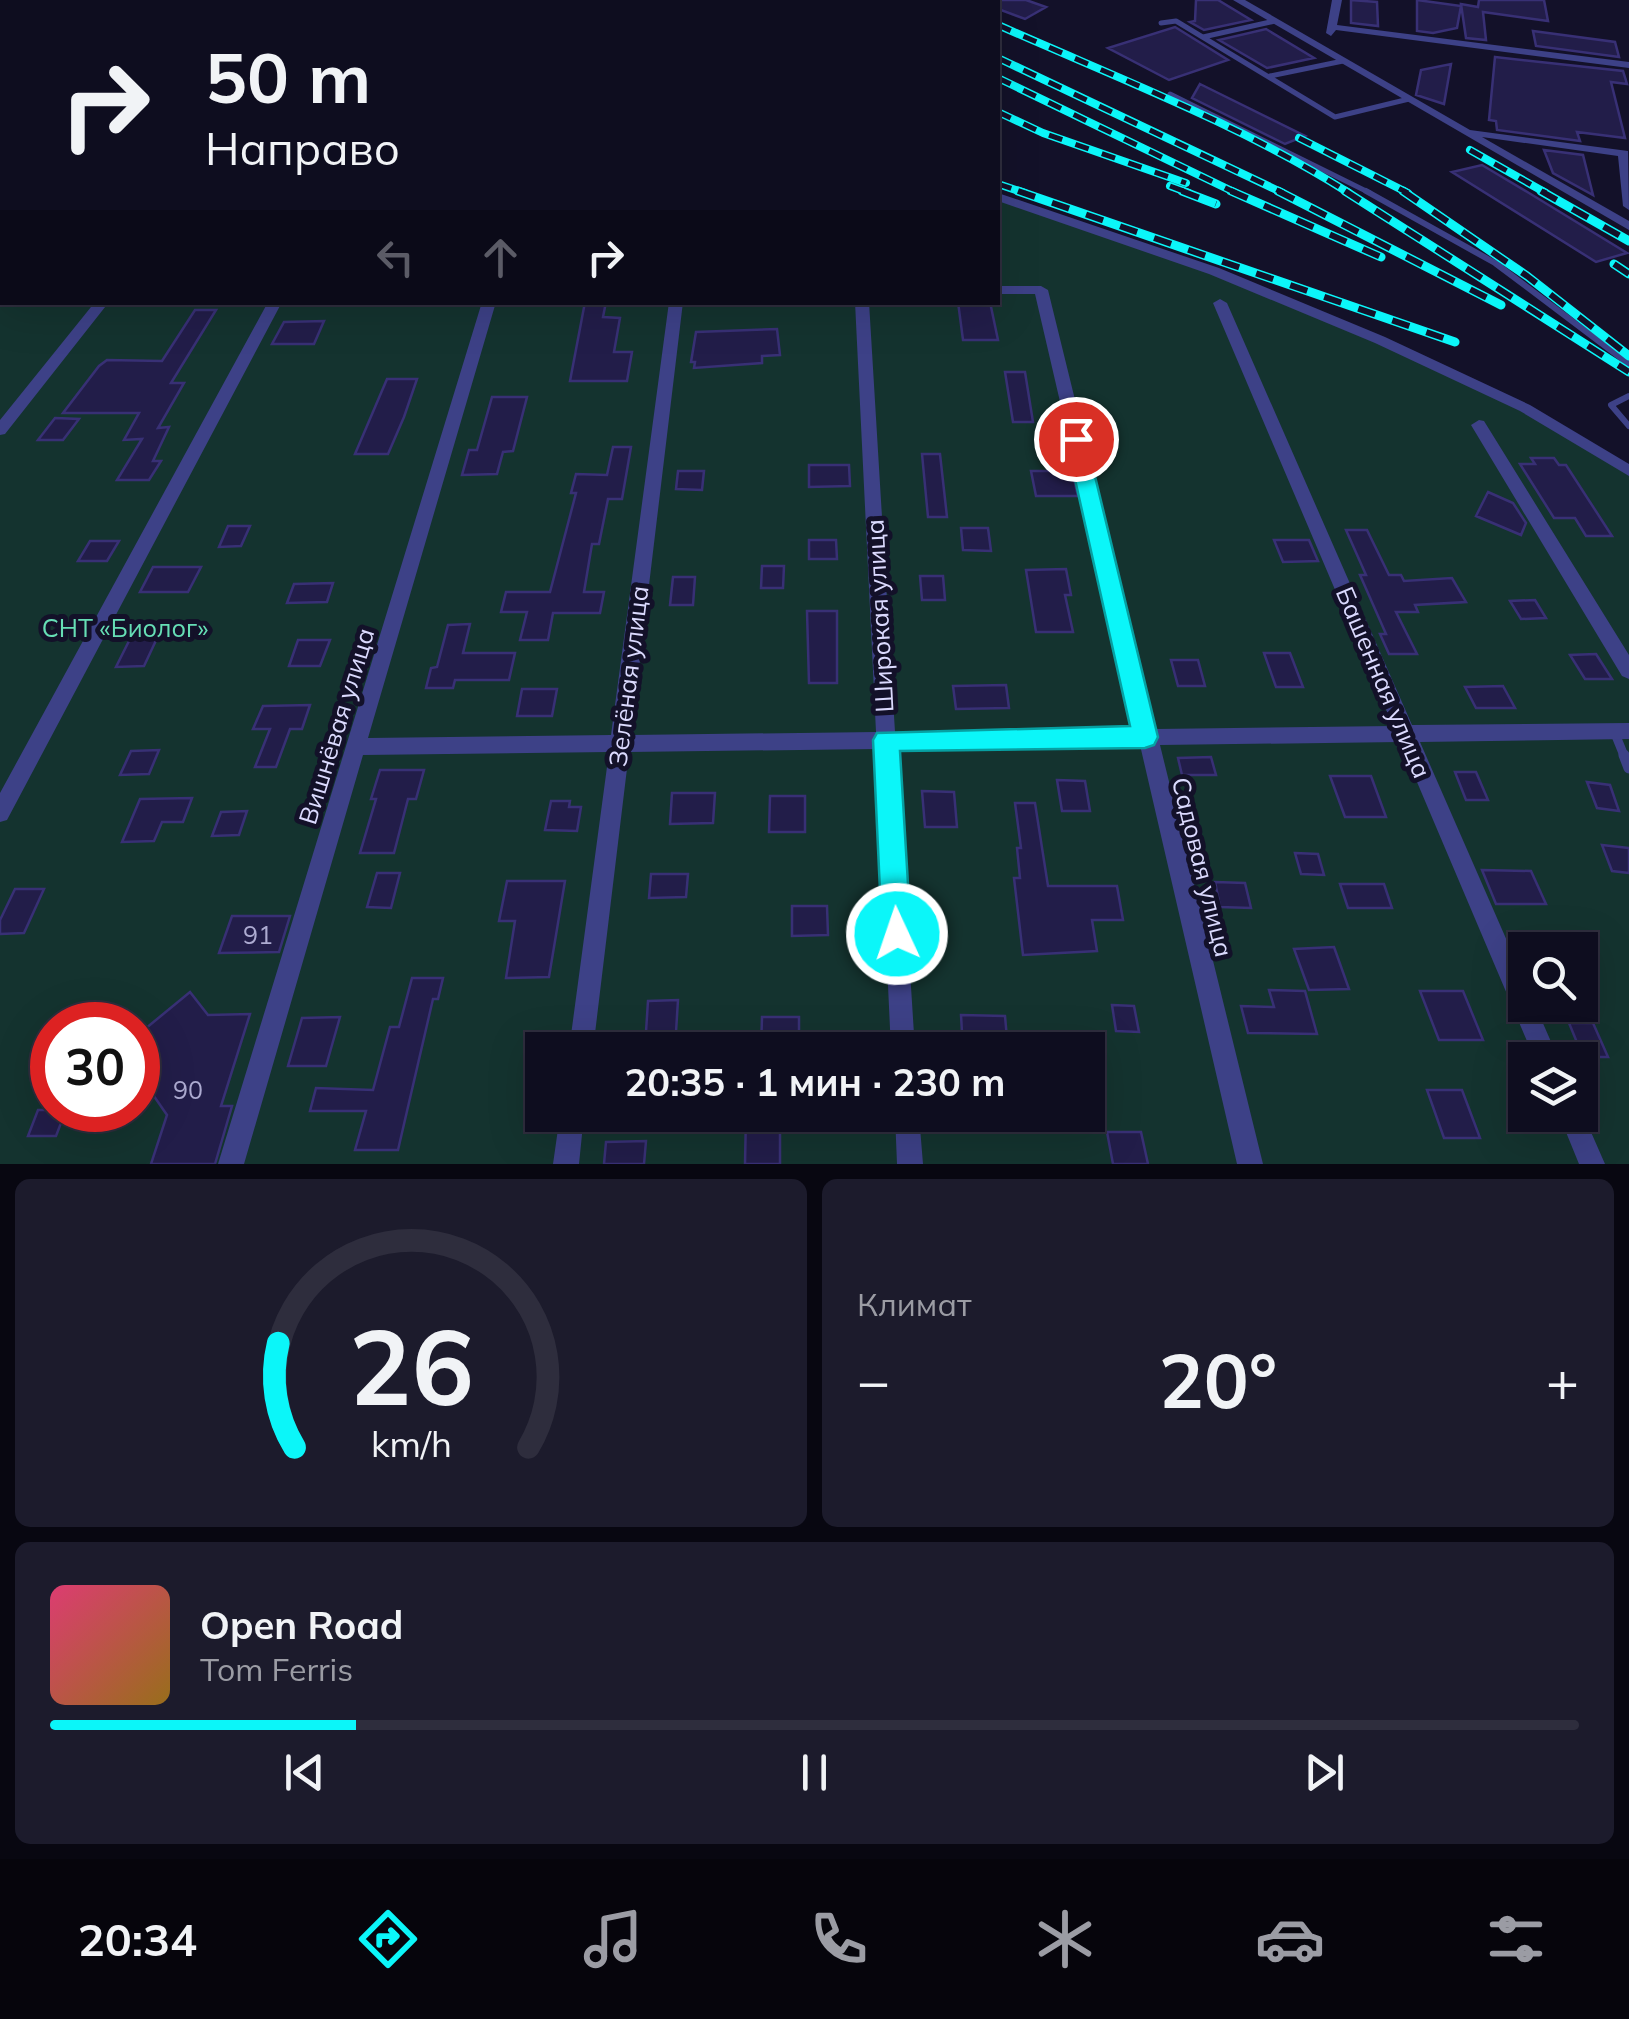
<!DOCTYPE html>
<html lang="ru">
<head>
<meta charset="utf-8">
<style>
	:root { --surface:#0e0d1f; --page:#1c1b2c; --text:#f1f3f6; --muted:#9b9ca4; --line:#2e2d3d; --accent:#0bf6f9 }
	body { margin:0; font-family:Mulish,sans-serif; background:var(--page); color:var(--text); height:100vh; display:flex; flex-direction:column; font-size:38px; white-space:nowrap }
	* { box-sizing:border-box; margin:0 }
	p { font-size:32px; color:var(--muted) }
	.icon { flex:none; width:55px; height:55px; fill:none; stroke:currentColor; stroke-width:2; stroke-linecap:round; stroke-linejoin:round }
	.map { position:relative; height:1164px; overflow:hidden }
	.panel { display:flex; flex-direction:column; gap:15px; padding:15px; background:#080711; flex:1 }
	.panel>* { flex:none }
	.banner { position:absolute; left:0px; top:0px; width:1000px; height:305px; box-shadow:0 10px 40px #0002,0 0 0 2px var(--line); background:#0e0d1f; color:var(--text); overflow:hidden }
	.controls { position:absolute; left:1508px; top:932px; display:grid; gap:20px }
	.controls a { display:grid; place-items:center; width:90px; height:90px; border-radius:0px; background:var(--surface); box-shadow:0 10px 40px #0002,0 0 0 2px var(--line); font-size:50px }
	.speed { position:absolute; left:30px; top:1002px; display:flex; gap:20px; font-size:50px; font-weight:700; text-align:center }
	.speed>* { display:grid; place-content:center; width:130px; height:130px; border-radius:50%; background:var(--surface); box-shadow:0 10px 40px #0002,0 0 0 2px var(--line); line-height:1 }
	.speed .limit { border:15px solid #d22; background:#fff; color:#111 }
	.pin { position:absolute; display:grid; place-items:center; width:85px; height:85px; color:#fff; margin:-42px; border:5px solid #fff; border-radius:50%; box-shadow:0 2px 10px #0007 }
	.me { position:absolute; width:110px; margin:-55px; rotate:357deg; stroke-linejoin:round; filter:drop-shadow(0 0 8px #0008) }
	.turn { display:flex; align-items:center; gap:35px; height:210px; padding:0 40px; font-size:45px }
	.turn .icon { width:130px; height:130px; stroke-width:2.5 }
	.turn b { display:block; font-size:70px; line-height:85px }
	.lanes { display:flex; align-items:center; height:95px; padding:0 40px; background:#0003; justify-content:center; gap:50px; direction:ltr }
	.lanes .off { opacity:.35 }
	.big { font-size:75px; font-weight:700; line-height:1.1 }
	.panel .widget { flex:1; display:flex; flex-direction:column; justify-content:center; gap:15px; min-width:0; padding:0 35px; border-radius:15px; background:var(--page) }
	.panel .dial { align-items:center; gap:0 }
	.dial svg { height:260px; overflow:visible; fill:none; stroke:var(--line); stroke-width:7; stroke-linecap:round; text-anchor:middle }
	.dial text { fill:var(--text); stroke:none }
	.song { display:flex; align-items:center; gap:30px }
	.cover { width:120px; height:120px; border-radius:15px; background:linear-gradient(135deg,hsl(340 70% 55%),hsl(40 70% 35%)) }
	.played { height:10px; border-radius:5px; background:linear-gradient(90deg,var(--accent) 20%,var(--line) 20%) }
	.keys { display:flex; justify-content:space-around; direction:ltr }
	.heat { display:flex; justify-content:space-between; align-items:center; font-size:55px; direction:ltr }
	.panel .tiles { flex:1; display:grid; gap:15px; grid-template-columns:1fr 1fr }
	.widget:last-child { grid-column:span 2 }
	.trip { position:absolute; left:525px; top:1032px; width:580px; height:100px; border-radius:0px; background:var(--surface); box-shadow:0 10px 40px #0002,0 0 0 2px var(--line); font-weight:700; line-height:100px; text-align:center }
	.tab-bar { display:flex; height:160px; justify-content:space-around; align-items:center; background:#06050c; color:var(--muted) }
	.tab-bar .icon { width:70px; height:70px }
	.tab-bar .selected { color:var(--accent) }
	.tab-bar b { font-size:45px; color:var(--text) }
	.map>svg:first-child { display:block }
	.green { fill:#14332f; fill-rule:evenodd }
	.building { fill:#221d49; stroke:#383075; stroke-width:2.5 }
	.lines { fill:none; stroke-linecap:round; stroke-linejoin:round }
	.service-far3 { stroke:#3d4187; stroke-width:5 }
	.service-far2 { stroke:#3d4187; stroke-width:6 }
	.service-far1 { stroke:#3d4187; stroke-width:9 }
	.service { stroke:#3d4187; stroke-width:11 }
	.minor { fill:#3d4187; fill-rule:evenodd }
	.rail-far1-casing { stroke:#0bf6f9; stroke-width:8 }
	.rail-casing { stroke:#0bf6f9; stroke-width:9 }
	.rail-far1 { stroke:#131129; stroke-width:5; stroke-dasharray:14; stroke-linecap:butt }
	.rail { stroke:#131129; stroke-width:6; stroke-dasharray:18; stroke-linecap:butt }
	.route { fill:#0bf6f9; stroke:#07a0a2; stroke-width:2.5 }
	.labels { text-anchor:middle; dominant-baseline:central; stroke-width:10; stroke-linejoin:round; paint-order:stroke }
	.street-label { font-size:25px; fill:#dbdafe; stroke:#131129 }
	.park-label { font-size:25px; fill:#66deb5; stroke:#131129 }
	.near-number-label { font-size:25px; fill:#adabd1 }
</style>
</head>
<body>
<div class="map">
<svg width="1629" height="1164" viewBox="0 0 1629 1164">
	<rect width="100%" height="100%" fill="#131129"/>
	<!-- green -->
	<path class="green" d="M 0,0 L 57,2 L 2,2 L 2,302 L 998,302 L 998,197 L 1214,271 L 1525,408 L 1629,471 L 1629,1164 L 0,1164 ZM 1525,950 L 1580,950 L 1580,1005 L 1525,1005 ZM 52,1025 L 138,1025 L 138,1110 L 52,1110 ZM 542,1050 L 1088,1050 L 1088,1115 L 542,1115 ZM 1525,1060 L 1580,1060 L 1580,1115 L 1525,1115 Z"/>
	<!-- building -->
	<path class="building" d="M 979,0 L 1026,0 L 1046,7 L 1025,19 L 998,9 L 998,2 Z
		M 1196,0 L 1218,0 L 1251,20 L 1204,30 L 1190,22 L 1195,21 Z
		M 1351,0 L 1377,2 L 1378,26 L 1351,23 Z
		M 1417,0 L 1461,6 L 1457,28 L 1433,33 L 1417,31 Z
		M 1479,0 L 1544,0 L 1548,21 L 1483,12 L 1486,40 L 1466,38 L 1461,4 L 1478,7 Z
		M 1175,27 L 1228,60 L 1169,80 L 1108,48 Z
		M 1266,29 L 1314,58 L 1267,68 L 1219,40 Z
		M 1533,31 L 1615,42 L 1619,57 L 1536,46 Z
		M 1495,57 L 1623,71 L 1627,84 L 1611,82 L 1625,138 L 1577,132 L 1580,141 L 1497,130 L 1496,121 L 1489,120 Z
		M 1451,64 L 1444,104 L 1416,95 L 1421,70 Z
		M 1200,84 L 1305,136 L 1285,144 L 1192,98 Z
		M 1544,150 L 1583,155 L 1593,195 L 1553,173 Z
		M 1482,165 L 1529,193 L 1627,253 L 1596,262 L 1452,172 Z
		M 585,302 L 606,302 L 603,317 L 620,318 L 614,352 L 632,352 L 627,381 L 570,381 Z
		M 958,302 L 990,302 L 998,340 L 963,340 Z
		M 195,310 L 216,310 L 171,383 L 184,383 L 158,428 L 169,427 L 153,461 L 161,461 L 149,480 L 117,480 L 142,439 L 124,440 L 139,413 L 63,413 L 99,366 L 107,360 L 162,361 Z
		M 324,321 L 314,344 L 272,344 L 284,322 Z
		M 777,329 L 780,355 L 762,356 L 762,363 L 694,368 L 695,362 L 691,362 L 696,332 Z
		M 1005,372 L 1025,372 L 1033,422 L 1013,422 Z
		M 387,379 L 417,379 L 404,417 L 388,454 L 355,454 Z
		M 492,397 L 527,397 L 513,451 L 503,452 L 497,474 L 462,475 L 469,450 L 477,450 Z
		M 55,418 L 79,419 L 63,440 L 38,440 Z
		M 613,447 L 631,447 L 622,499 L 608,499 L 599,544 L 592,544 L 584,592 L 604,592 L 600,613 L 553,613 L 548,640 L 520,640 L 527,612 L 501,612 L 506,592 L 550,592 L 576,493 L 571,493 L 576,474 L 607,475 Z
		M 922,454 L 940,454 L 947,517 L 928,517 Z
		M 1531,458 L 1554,458 L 1559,465 L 1566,465 L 1612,536 L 1586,536 L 1575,518 L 1554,518 L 1520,464 L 1535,464 Z
		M 809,465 L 849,465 L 850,486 L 809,487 Z
		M 678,471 L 704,471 L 702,490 L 676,489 Z
		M 1031,471 L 1072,471 L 1078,496 L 1036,496 Z
		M 1488,492 L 1513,503 L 1526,523 L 1521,535 L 1476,516 Z
		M 228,526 L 250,526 L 241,546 L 219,547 Z
		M 961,528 L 988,528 L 991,551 L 963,550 Z
		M 1346,530 L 1367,530 L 1389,575 L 1401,575 L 1404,581 L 1452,578 L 1466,602 L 1415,605 L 1418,612 L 1396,612 L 1417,654 L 1389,654 L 1380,634 L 1386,634 L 1360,575 L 1366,575 Z
		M 809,540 L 836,540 L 837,559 L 809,559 Z
		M 1274,540 L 1309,540 L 1318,561 L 1283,562 Z
		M 90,541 L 119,541 L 107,561 L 78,561 Z
		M 762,566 L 784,566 L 783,588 L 761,588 Z
		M 153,567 L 201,567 L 188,592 L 140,592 Z
		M 1066,569 L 1071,595 L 1065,595 L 1073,632 L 1036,632 L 1026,570 Z
		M 920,576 L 943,576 L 945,600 L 922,600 Z
		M 673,577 L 695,577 L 693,605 L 670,605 Z
		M 333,583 L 327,602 L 287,603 L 294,584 Z
		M 1535,600 L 1546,618 L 1521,619 L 1510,601 Z
		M 807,611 L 837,611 L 837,683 L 809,683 Z
		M 470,624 L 463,653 L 515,653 L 509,680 L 455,680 L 453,688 L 426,688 L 431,668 L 437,667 L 448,625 Z
		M 159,634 L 144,666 L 116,667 L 132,635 Z
		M 298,640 L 330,640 L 320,666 L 289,666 Z
		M 1264,653 L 1290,653 L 1303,687 L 1276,687 Z
		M 1596,654 L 1612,679 L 1585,679 L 1570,655 Z
		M 1171,660 L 1198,660 L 1205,686 L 1178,686 Z
		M 1006,685 L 1009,708 L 956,709 L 953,686 Z
		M 1503,686 L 1515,708 L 1476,708 L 1465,687 Z
		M 522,689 L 557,689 L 552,716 L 517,716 Z
		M 310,705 L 302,729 L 290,729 L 276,767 L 255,767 L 270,729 L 253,729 L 263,706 Z
		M 159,750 L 149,774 L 120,775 L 131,751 Z
		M 1211,757 L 1216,775 L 1182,775 L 1178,758 Z
		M 380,770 L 424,770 L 416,799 L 408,799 L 394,853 L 360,853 L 376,799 L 371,799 Z
		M 1455,772 L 1476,772 L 1488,800 L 1466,800 Z
		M 1330,776 L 1371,776 L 1386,817 L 1345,817 Z
		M 1057,780 L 1085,781 L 1090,811 L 1062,811 Z
		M 1587,782 L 1610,785 L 1619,811 L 1597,808 Z
		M 922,791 L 954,792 L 957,827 L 925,827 Z
		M 672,793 L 715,793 L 713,823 L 670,824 Z
		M 770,796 L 805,796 L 805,832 L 769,832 Z
		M 192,798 L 183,822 L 162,822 L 154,841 L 122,842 L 140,799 Z
		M 551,801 L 570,801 L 569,807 L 581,807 L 577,831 L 545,830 Z
		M 1015,803 L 1035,803 L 1048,886 L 1117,886 L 1123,920 L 1092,920 L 1097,951 L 1023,955 L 1014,878 L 1020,878 L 1017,848 L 1021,848 Z
		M 247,811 L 239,835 L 212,836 L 221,812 Z
		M 1602,845 L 1629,848 L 1629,873 L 1612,871 Z
		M 1295,853 L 1318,854 L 1324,875 L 1301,874 Z
		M 1482,870 L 1531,871 L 1546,904 L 1496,904 Z
		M 377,873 L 400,873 L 391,908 L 367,907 Z
		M 651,874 L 688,874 L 686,897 L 649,898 Z
		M 507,881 L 565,881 L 549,977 L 506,978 L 515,921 L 499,921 Z
		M 1215,882 L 1245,883 L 1251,908 L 1220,907 Z
		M 1340,884 L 1384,884 L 1392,908 L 1348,908 Z
		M 15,889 L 44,889 L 24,933 L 0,934 L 0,920 Z
		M 792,906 L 827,906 L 828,935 L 792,936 Z
		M 232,916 L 290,916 L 279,952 L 219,953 Z
		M 1334,947 L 1349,989 L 1309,990 L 1294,949 Z
		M 412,978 L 443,978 L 438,999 L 433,999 L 398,1150 L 355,1150 L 366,1111 L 310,1111 L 316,1088 L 373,1090 L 390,1027 L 399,1027 Z
		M 1269,990 L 1305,991 L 1317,1034 L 1248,1033 L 1241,1006 L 1274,1007 Z
		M 1420,991 L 1463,991 L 1483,1040 L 1439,1040 Z
		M 190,992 L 208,1015 L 250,1014 L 221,1106 L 232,1106 L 215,1164 L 151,1164 L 167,1115 L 138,1073 L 138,1046 L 150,1036 L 145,1029 Z
		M 678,1000 L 676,1032 L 646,1032 L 648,1001 Z
		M 1112,1005 L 1134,1006 L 1139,1032 L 1116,1031 Z
		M 961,1015 L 1005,1016 L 1008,1050 L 963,1050 Z
		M 340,1017 L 326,1066 L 288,1066 L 302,1018 Z
		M 762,1017 L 799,1017 L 799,1050 L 761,1050 Z
		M 1569,1023 L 1593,1023 L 1608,1057 L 1583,1057 Z
		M 1427,1090 L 1462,1090 L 1480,1138 L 1444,1138 Z
		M 38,1110 L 66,1110 L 56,1136 L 28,1136 Z
		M 746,1115 L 780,1115 L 780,1164 L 745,1164 Z
		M 1107,1132 L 1141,1132 L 1148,1164 L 1113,1164 Z
		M 646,1141 L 644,1164 L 604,1164 L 606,1142 Z"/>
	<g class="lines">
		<!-- service-far3 -->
		<path class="service-far3" d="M 409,0 L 421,2
			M 469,2 L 477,0
			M 1161,23 L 1176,21 L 1335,117 L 1409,99
			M 1203,37 L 1275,21
			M 1270,76 L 1343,61
			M 1170,94 L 1370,193"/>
		<!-- service-far2 -->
		<path class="service-far2" d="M 1366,191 L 1495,263 L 1629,364
			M 1629,396 L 1611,405 L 1629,426"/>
		<!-- service-far1 -->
		<path class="service-far1" d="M 1614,731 L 1625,758"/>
		<!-- service -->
		<path class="service" d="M 1624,755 L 1629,768"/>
		<!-- minor -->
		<path class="minor" d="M 12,0 L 60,0 L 62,2 L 16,2 Z
			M 1233,0 L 1245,0 L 1470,130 L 1628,151 L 1629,210 L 1623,206 L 1618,156 L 1482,137 L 1629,221 L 1629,230 Z
			M 1332,0 L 1342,0 L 1337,25 L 1629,62 L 1629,68 L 1336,30 L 1331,36 L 1326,33 Z
			M 0,134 L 2,134 L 2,148 L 0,148 Z
			M 998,193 L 1219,268 L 1385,337 L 1530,405 L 1629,464 L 1629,476 L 1520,411 L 1375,343 L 1209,274 L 998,201 Z
			M 998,286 L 1041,286 L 1048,290 L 1156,729 L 1393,726 L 1213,303 L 1220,299 L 1227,303 L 1412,725 L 1629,723 L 1629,739 L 1420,742 L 1525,982 L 1525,1005 L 1535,1005 L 1559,1060 L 1535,1060 L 1400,742 L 1160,745 L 1263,1164 L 1237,1164 L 1140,745 L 896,749 L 915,1050 L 891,1050 L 877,749 L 629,752 L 593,1050 L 569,1050 L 609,752 L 363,755 L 244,1164 L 218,1164 L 482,302 L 496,302 L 368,738 L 611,735 L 669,302 L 683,302 L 631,735 L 876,732 L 855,302 L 869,302 L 895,732 L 1136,729 L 1035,294 L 998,294 Z
			M 95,302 L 109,302 L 5,434 L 0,435 L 0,420 Z
			M 268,302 L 282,302 L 7,820 L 0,822 L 0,793 Z
			M 1479,420 L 1484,421 L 1629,655 L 1629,679 L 1622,676 L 1471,425 Z
			M 1580,1107 L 1605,1164 L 1579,1164 L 1559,1115 L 1580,1115 Z
			M 560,1115 L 584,1115 L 579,1164 L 553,1164 Z
			M 895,1115 L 919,1115 L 923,1164 L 897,1164 Z"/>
		<defs>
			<path id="rail-far1" d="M 123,0 L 150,2
				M 162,0 L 184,2
				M 746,0 L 751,2
				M 824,0 L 829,2
				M 853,0 L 858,2
				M 888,0 L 893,2
				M 910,0 L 916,2
				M 941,0 L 947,2
				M 998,25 C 1115,77 1240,124 1349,193
				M 998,58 L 1283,193
				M 998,78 L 1236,193
				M 998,112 L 1043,133 L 1186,183
				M 1299,138 L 1408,193
				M 1470,150 L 1546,193
				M 998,184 L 1025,193
				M 1170,186 L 1189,193"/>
			<path id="rail" d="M 1018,191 L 1455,342
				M 1182,191 L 1216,204
				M 1231,191 L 1381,257
				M 1278,191 L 1501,305
				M 1345,191 L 1629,372
				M 1403,191 L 1527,276 L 1629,356
				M 1541,191 L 1629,241
				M 1614,264 L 1629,274"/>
		</defs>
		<!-- rail-far1 casing -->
		<use href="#rail-far1" class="rail-far1-casing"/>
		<!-- rail casing -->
		<use href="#rail" class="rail-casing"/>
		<!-- rail-far1 -->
		<use href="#rail-far1" class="rail-far1"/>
		<!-- rail -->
		<use href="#rail" class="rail"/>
	</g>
	<!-- route -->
	<path class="route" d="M 1076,432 L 1086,439 L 1158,737 L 1154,745 L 1145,748 L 900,751 L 911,934 L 907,944 L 897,948 L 886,944 L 882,934 L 873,740 L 877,733 L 1130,726 L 1066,439 Z"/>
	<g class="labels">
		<!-- street labels -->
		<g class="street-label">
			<text transform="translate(879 616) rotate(-93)">Широкая улица</text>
			<text transform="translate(628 676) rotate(-83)">Зелёная улица</text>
			<text transform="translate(1384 682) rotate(67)">Башенная улица</text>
			<text transform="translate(336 726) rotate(-73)">Вишнёвая улица</text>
			<text transform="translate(1203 867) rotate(76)">Садовая улица</text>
		</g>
		<!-- park labels -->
		<g class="park-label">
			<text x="125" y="627">СНТ «Биолог»</text>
		</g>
		<!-- near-number labels -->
		<g class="near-number-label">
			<text x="258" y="934">91</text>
			<text x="188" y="1089">90</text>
		</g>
	</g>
</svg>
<div class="controls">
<a><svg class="icon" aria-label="search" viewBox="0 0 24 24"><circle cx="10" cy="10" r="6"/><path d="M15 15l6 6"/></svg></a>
<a><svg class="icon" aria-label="layers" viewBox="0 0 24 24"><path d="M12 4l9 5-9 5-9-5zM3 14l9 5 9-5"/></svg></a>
</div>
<div class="speed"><div class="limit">30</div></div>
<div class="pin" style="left:1076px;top:439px;background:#d93025"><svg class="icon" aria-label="arrive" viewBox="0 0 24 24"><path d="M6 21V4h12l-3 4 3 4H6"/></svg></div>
<svg class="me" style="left:897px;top:934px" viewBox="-20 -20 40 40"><circle r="17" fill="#0bf6f9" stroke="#fff" stroke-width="3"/><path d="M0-11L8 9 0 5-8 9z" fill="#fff"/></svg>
<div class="trip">20:35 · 1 мин · 230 m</div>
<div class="banner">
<div class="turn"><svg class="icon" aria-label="right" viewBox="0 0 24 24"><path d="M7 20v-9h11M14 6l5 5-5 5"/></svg><div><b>50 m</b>Направо</div></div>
<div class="lanes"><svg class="icon off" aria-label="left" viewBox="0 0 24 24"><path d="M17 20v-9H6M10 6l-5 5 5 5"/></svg><svg class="icon off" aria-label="ahead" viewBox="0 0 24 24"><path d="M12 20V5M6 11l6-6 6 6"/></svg><svg class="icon" aria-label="right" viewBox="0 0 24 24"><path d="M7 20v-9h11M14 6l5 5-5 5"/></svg></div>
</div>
</div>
<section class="panel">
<div class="tiles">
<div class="widget dial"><svg viewBox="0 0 100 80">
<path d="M14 69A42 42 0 1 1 86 69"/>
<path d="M14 69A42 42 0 0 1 9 37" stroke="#0bf6f9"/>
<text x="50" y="56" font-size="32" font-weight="700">26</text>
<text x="50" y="72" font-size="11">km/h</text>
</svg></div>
<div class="widget"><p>Климат</p>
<div class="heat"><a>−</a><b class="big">20°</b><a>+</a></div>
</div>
<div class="widget">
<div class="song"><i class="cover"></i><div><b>Open Road</b><p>Tom Ferris</p></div></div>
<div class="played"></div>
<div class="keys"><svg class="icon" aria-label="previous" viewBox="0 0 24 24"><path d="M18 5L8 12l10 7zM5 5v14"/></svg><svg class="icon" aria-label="pause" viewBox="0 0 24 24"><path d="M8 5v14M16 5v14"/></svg><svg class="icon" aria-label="next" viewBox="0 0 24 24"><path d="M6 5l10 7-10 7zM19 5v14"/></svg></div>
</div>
</div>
</section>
<nav class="tab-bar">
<b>20:34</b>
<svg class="icon selected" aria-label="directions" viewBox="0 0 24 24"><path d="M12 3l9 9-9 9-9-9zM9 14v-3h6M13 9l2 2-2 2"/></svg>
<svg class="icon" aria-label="music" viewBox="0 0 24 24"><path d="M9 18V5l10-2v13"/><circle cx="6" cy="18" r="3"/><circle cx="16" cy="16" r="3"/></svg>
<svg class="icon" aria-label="phone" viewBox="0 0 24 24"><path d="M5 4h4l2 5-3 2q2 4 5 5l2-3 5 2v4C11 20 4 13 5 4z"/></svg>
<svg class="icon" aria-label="climate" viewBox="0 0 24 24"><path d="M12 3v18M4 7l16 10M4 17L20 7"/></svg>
<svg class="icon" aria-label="car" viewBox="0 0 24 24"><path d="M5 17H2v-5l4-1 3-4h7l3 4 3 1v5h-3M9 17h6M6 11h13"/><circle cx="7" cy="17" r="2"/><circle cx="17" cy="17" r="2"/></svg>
<svg class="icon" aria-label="filters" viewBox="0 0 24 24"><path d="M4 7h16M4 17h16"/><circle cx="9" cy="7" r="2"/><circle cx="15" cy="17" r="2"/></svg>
</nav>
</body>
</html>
